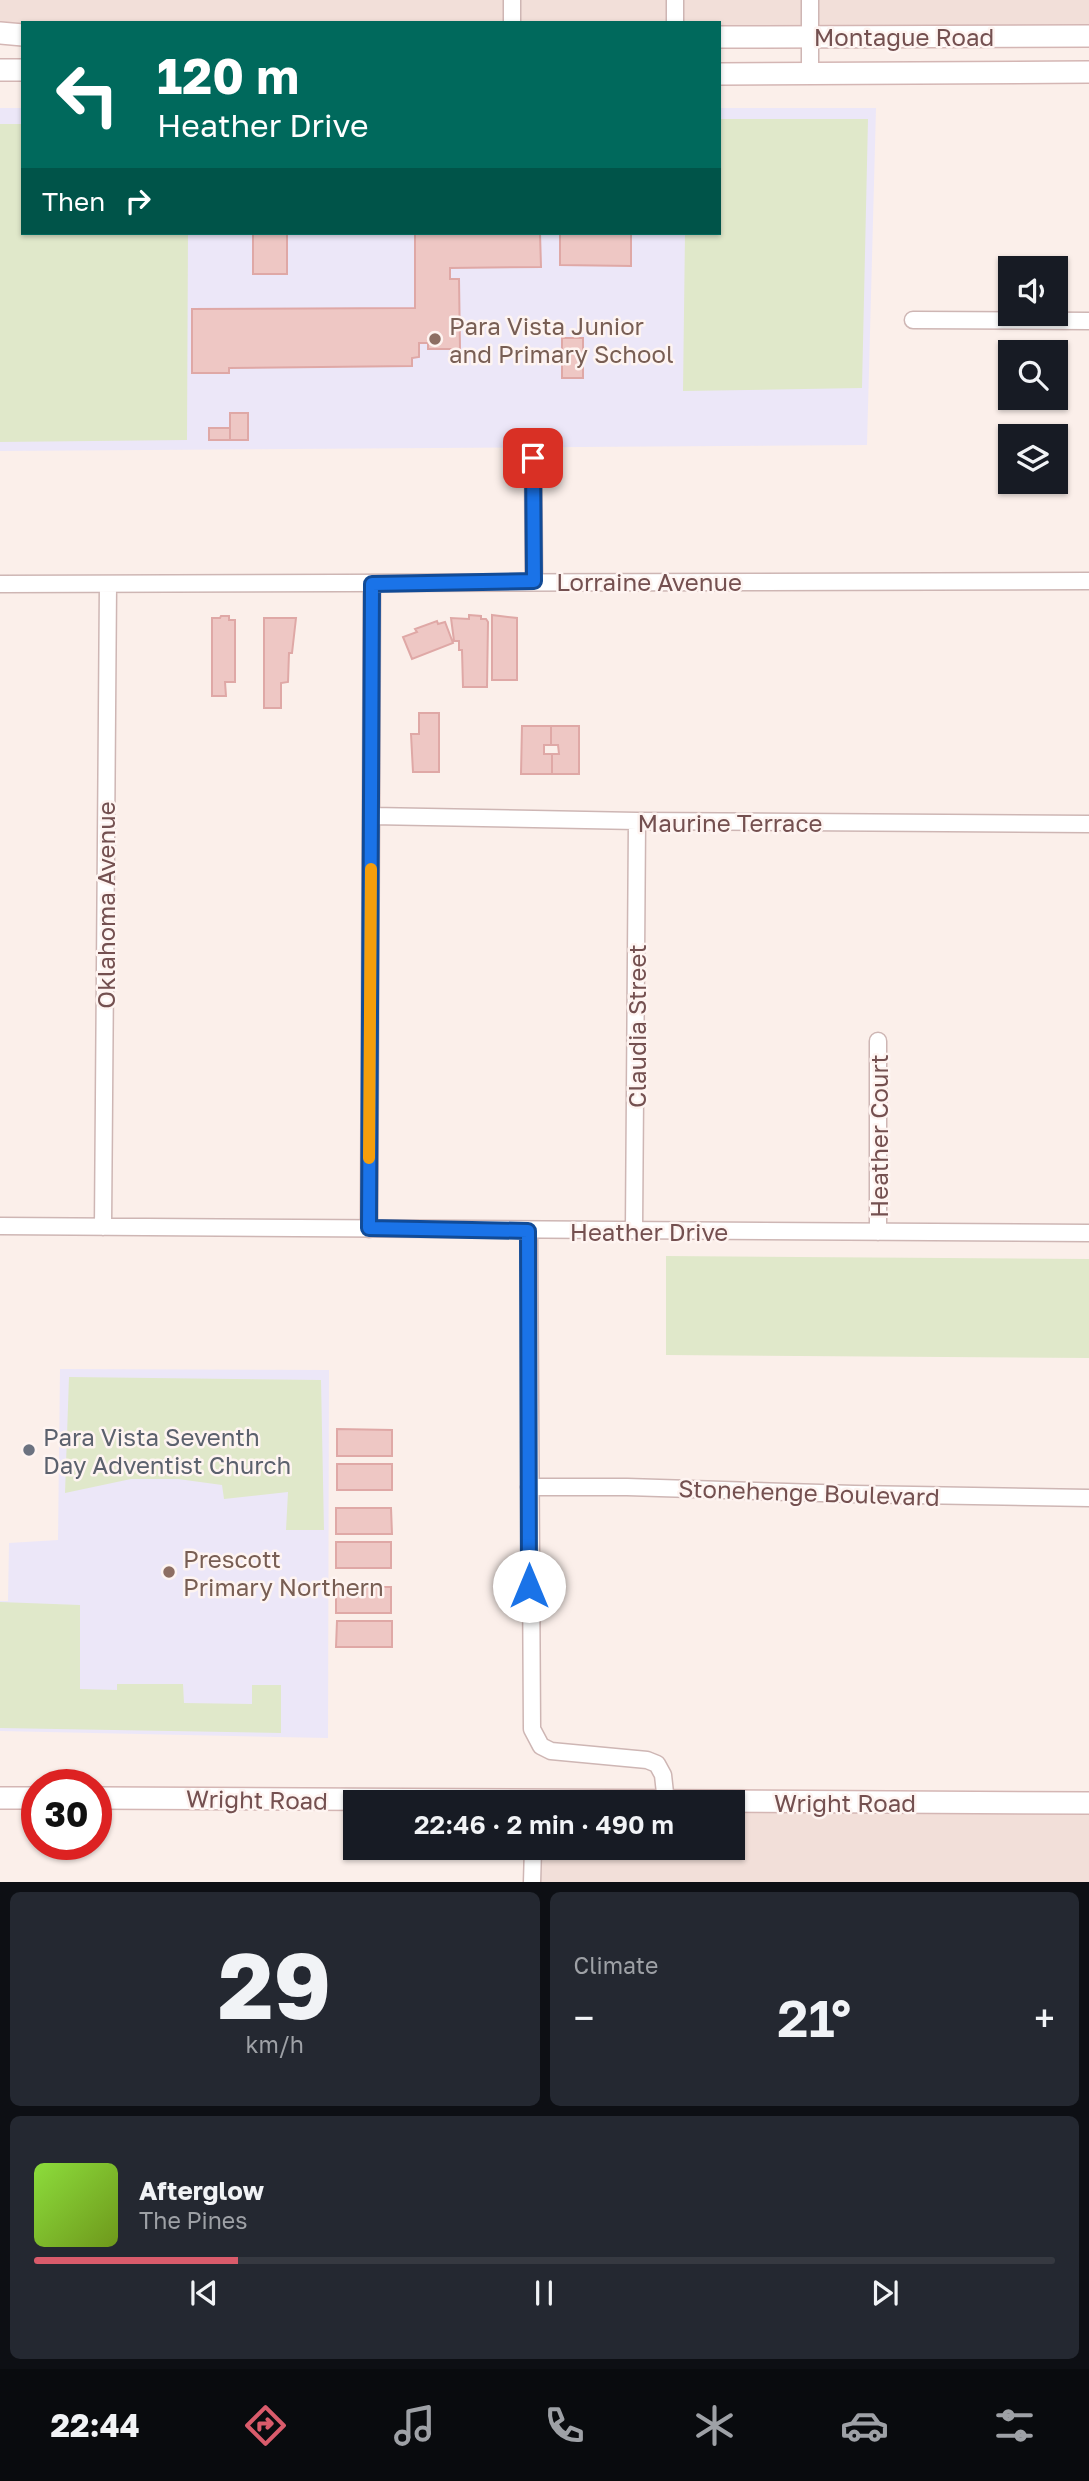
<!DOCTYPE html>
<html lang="en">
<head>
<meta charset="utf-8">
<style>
	:root { --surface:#171b24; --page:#242831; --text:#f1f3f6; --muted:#9ea1a6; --line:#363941; --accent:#d95b6b }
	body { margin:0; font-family:"Golos Text",sans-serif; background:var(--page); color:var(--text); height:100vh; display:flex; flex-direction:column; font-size:26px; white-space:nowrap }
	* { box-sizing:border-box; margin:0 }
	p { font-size:23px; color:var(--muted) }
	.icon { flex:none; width:38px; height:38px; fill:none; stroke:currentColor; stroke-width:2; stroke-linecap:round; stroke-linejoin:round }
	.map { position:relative; height:1882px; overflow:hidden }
	.drawer { display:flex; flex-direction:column; gap:10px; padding:10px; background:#0d0f14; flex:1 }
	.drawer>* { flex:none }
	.hud { position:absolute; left:21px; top:21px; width:700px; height:214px; border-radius:0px; box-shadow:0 2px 5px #0004; background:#00695c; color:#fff; overflow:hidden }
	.controls { position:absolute; left:998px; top:256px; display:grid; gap:14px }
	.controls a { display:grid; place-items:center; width:70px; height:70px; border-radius:0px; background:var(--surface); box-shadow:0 2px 5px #0004; font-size:35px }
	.speed { position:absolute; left:21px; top:1769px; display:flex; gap:14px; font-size:35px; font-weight:700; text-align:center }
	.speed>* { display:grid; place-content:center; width:91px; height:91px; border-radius:50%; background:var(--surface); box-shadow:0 2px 5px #0004; line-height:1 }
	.speed .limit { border:10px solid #d22; background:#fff; color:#111 }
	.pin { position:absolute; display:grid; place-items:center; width:60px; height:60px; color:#fff; margin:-30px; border-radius:14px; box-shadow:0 4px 10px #0006 }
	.me { position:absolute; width:77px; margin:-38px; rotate:0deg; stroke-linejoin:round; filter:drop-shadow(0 0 5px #0008) }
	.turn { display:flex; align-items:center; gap:24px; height:147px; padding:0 21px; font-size:32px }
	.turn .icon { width:91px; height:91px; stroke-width:2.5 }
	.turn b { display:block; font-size:49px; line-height:60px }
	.then { display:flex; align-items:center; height:66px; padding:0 21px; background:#0003; gap:14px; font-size:26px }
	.big { font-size:52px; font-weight:600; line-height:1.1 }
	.drawer .card { flex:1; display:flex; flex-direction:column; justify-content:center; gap:10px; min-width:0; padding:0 24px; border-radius:10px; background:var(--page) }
	.drawer .dial { align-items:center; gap:0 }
	.dial b { font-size:91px; line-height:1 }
	.song { display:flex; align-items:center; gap:21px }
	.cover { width:84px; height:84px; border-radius:10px; background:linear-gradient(135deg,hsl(90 70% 55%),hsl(80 70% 35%)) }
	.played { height:7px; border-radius:4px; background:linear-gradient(90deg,var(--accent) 20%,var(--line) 20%) }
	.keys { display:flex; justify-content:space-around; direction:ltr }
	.heat { display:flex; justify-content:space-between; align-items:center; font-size:38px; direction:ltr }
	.drawer .tiles { flex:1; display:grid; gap:10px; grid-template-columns:1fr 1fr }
	.card:last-child { grid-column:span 2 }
	.trip { position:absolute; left:343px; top:1790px; width:402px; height:70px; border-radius:0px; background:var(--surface); box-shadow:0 2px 5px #0004; font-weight:600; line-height:70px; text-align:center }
	.tabs { display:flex; height:112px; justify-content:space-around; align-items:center; background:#090b0e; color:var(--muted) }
	.tabs .icon { width:49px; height:49px }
	.tabs .on { color:var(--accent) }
	.tabs b { font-size:32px; color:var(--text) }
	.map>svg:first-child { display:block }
	.residential { fill:#f2dfd9 }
	.education { fill:#ece7f8 }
	.green { fill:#e0e8ca }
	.building { fill:#eec7c4; stroke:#dfa8a6; stroke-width:2 }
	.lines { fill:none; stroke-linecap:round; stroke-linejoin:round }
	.minor-casing { stroke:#ceb6b4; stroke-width:19 }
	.secondary-casing { stroke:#d4b6b4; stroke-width:24 }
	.minor { stroke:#fff; stroke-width:16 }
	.secondary { stroke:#fff; stroke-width:21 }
	.route-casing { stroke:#114b97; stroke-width:18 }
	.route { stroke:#1a73e8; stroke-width:12 }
	.slow { stroke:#f59e0b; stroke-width:12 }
	.education-dot { fill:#8d6e63; stroke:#fef4f1; stroke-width:2.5 }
	.worship-dot { fill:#6b7280; stroke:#fef4f1; stroke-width:2.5 }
	.labels { text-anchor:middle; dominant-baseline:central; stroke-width:5; stroke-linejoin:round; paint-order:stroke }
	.street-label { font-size:24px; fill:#745050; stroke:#fef4f1 }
	.education-label { font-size:24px; fill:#785e54; stroke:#fef4f1; text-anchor:start }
	.worship-label { font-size:24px; fill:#5b616d; stroke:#fef4f1; text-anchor:start }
</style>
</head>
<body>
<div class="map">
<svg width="1089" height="1883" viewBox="0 0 1089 1883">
	<rect width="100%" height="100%" fill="#fbefea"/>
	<!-- residential -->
	<path class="residential" d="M 0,0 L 1089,0 L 1089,36 L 719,37 L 719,23 L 23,23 L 23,35 L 0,33 Z
		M 733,1812 L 1089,1814 L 1089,1882 L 539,1883 L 539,1848 L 733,1848 Z"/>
	<!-- education -->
	<path class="education" d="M 0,108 L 23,108 L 23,233 L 719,233 L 719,108 L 876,108 L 867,445 L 0,451 Z
		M 60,1369 L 329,1370 L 328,1738 L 0,1731 L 0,1601 L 8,1601 L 9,1543 L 58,1540 Z"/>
	<!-- green -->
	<path class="green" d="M 719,119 L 868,119 L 862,388 L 683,391 L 685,233 L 719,233 Z
		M 0,124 L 23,124 L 23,233 L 188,233 L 187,440 L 0,442 Z
		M 666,1256 L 1089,1259 L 1089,1358 L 666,1355 Z
		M 69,1377 L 321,1380 L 324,1530 L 286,1530 L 288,1492 L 224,1499 L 222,1485 L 178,1479 L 131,1479 L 65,1493 Z
		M 0,1602 L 80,1605 L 80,1689 L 117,1690 L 117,1684 L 183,1684 L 184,1703 L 252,1704 L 252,1685 L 281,1685 L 281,1733 L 0,1728 Z"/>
	<!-- building -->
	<path class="building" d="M 253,233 L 287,233 L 287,274 L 253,274 Z
		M 415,233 L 540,233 L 541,267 L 450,268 L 450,279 L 459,279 L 460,349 L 428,349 L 428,343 L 419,343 L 419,357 L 412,358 L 412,366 L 229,368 L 229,373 L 192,373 L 192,309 L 415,308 Z
		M 560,233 L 631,233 L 631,266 L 560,265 Z
		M 562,338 L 583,338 L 583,378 L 562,378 Z
		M 230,413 L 248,413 L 248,440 L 230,440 Z
		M 209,428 L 230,428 L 230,440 L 209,440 Z
		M 469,615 L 481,616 L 481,619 L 486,619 L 488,622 L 487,687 L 463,687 L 462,650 L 459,650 L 459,641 L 454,641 L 451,618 L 469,619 Z
		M 492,615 L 517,618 L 517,680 L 492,680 Z
		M 221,616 L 229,616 L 229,620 L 235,620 L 235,682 L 225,682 L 226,696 L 212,696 L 212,618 L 220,618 Z
		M 264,618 L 296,618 L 292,653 L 289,653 L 288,682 L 281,683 L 281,708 L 264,708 Z
		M 437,621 L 438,624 L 445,622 L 453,643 L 412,659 L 403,637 L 417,632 L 415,629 Z
		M 419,713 L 439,713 L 439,772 L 413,772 L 411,734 L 419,734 Z
		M 522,726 L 551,726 L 551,745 L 544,745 L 544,754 L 552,754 L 552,774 L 521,774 Z
		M 551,726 L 579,726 L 579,774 L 552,774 L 552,754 L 559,754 L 558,745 L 551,745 Z
		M 337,1429 L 392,1430 L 392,1456 L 337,1456 Z
		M 337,1464 L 392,1464 L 392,1490 L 337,1490 Z
		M 336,1508 L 391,1508 L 392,1534 L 336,1534 Z
		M 336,1542 L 391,1542 L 391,1568 L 336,1568 Z
		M 336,1587 L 391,1587 L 391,1613 L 336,1613 Z
		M 337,1621 L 392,1621 L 392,1647 L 336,1647 Z"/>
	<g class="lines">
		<defs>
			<path id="minor" d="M 675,0 L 675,23
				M 810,0 L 810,74
				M 512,23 L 512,0
				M 913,320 L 1089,321
				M 533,458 L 534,581
				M 0,584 L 1089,581
				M 372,816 L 637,821 L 1089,824
				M 878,1041 L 878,1232
				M 0,1226 L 1089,1233
				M 103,1227 L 108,584
				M 369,1229 L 372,584
				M 634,1230 L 637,821
				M 529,1231 L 532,1729 L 541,1746 L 551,1751 L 647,1760 L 657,1764 L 663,1775 L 666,1802
				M 529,1487 L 627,1487 L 854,1494 L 1089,1498
				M 532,1883 L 533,1848"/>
			<path id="secondary" d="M 0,33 L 23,35
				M 719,37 L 1089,36
				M 0,70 L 23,70
				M 719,74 L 1089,72
				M 0,1798 L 37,1798
				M 96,1798 L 1089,1803"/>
		</defs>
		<!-- minor casing -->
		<use href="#minor" class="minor-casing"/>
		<!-- secondary casing -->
		<use href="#secondary" class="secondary-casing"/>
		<!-- minor -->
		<use href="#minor" class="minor"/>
		<!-- secondary -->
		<use href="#secondary" class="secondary"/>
	</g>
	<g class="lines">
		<defs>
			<path id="route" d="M 529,1586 L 528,1231 L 369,1228 L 372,584 L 534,581 L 533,458"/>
		</defs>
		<!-- route casing -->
		<use href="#route" class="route-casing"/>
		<!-- route -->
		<use href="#route" class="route"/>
		<!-- slow -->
		<path class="slow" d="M 369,1158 L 371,869"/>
	</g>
	<!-- markers -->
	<g class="education-dot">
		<circle cx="435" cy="339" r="7"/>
		<circle cx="169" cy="1572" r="7"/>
	</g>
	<circle class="worship-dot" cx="29" cy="1450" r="7"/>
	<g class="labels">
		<!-- street labels -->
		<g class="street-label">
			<text x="904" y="36">Montague Road</text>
			<text x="649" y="581">Lorraine Avenue</text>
			<text x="730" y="822">Maurine Terrace</text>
			<text transform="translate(105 905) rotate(-90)">Oklahoma Avenue</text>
			<text transform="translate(636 1026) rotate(-90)">Claudia Street</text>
			<text transform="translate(878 1136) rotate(-90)">Heather Court</text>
			<text x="649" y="1231">Heather Drive</text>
			<text transform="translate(809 1492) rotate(2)">Stonehenge Boulevard</text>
			<text transform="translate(257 1799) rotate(1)">Wright Road</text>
			<text x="845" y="1802">Wright Road</text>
		</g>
		<!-- education labels -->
		<g class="education-label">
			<text x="449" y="325">Para Vista Junior<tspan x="449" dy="28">and Primary School</tspan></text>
			<text x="183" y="1558">Prescott<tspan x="183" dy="28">Primary Northern</tspan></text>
		</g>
		<!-- worship labels -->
		<g class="worship-label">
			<text x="43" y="1436">Para Vista Seventh<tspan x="43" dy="28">Day Adventist Church</tspan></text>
		</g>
	</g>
</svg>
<div class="controls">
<a><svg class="icon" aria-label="sound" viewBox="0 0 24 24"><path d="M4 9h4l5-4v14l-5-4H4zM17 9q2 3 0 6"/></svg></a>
<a><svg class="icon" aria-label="search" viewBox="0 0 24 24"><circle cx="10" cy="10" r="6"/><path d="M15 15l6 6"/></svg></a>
<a><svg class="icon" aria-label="layers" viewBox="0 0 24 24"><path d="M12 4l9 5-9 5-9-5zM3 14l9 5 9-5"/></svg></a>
</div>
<div class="speed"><div class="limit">30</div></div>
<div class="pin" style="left:533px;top:458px;background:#d93025"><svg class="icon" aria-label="arrive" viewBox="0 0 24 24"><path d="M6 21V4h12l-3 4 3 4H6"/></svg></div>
<svg class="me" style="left:529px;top:1586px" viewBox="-20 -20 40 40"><circle r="19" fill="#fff"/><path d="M0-13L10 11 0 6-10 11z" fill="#1a73e8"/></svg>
<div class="trip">22:46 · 2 min · 490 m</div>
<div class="hud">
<div class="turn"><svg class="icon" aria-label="left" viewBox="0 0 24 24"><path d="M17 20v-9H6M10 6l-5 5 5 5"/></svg><div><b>120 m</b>Heather Drive</div></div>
<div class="then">Then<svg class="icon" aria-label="right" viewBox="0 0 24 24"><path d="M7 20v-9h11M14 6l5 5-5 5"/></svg></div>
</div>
</div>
<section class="drawer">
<div class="tiles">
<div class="card dial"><b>29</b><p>km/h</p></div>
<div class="card"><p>Climate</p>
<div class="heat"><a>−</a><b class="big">21°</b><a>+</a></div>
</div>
<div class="card">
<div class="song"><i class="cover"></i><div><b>Afterglow</b><p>The Pines</p></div></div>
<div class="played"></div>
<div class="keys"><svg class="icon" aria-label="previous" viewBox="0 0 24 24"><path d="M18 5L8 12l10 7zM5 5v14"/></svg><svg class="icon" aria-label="pause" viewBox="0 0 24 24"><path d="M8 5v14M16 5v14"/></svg><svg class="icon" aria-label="next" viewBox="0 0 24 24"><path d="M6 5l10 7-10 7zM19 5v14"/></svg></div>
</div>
</div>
</section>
<nav class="tabs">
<b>22:44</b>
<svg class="icon on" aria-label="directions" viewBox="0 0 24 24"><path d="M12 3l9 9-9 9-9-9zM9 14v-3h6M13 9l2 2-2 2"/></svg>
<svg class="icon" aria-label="music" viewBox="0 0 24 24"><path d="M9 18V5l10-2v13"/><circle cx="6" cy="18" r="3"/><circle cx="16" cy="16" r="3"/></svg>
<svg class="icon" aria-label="phone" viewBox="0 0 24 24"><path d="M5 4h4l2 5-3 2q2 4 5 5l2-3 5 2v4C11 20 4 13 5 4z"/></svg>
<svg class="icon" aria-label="climate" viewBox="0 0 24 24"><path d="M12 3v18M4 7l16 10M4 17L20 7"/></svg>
<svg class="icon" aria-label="car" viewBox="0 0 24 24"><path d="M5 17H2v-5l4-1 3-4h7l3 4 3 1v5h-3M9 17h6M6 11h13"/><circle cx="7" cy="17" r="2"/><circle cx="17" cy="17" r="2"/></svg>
<svg class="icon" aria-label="filters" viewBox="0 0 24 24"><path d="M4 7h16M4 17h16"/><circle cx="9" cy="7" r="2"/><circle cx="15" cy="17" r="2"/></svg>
</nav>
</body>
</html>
